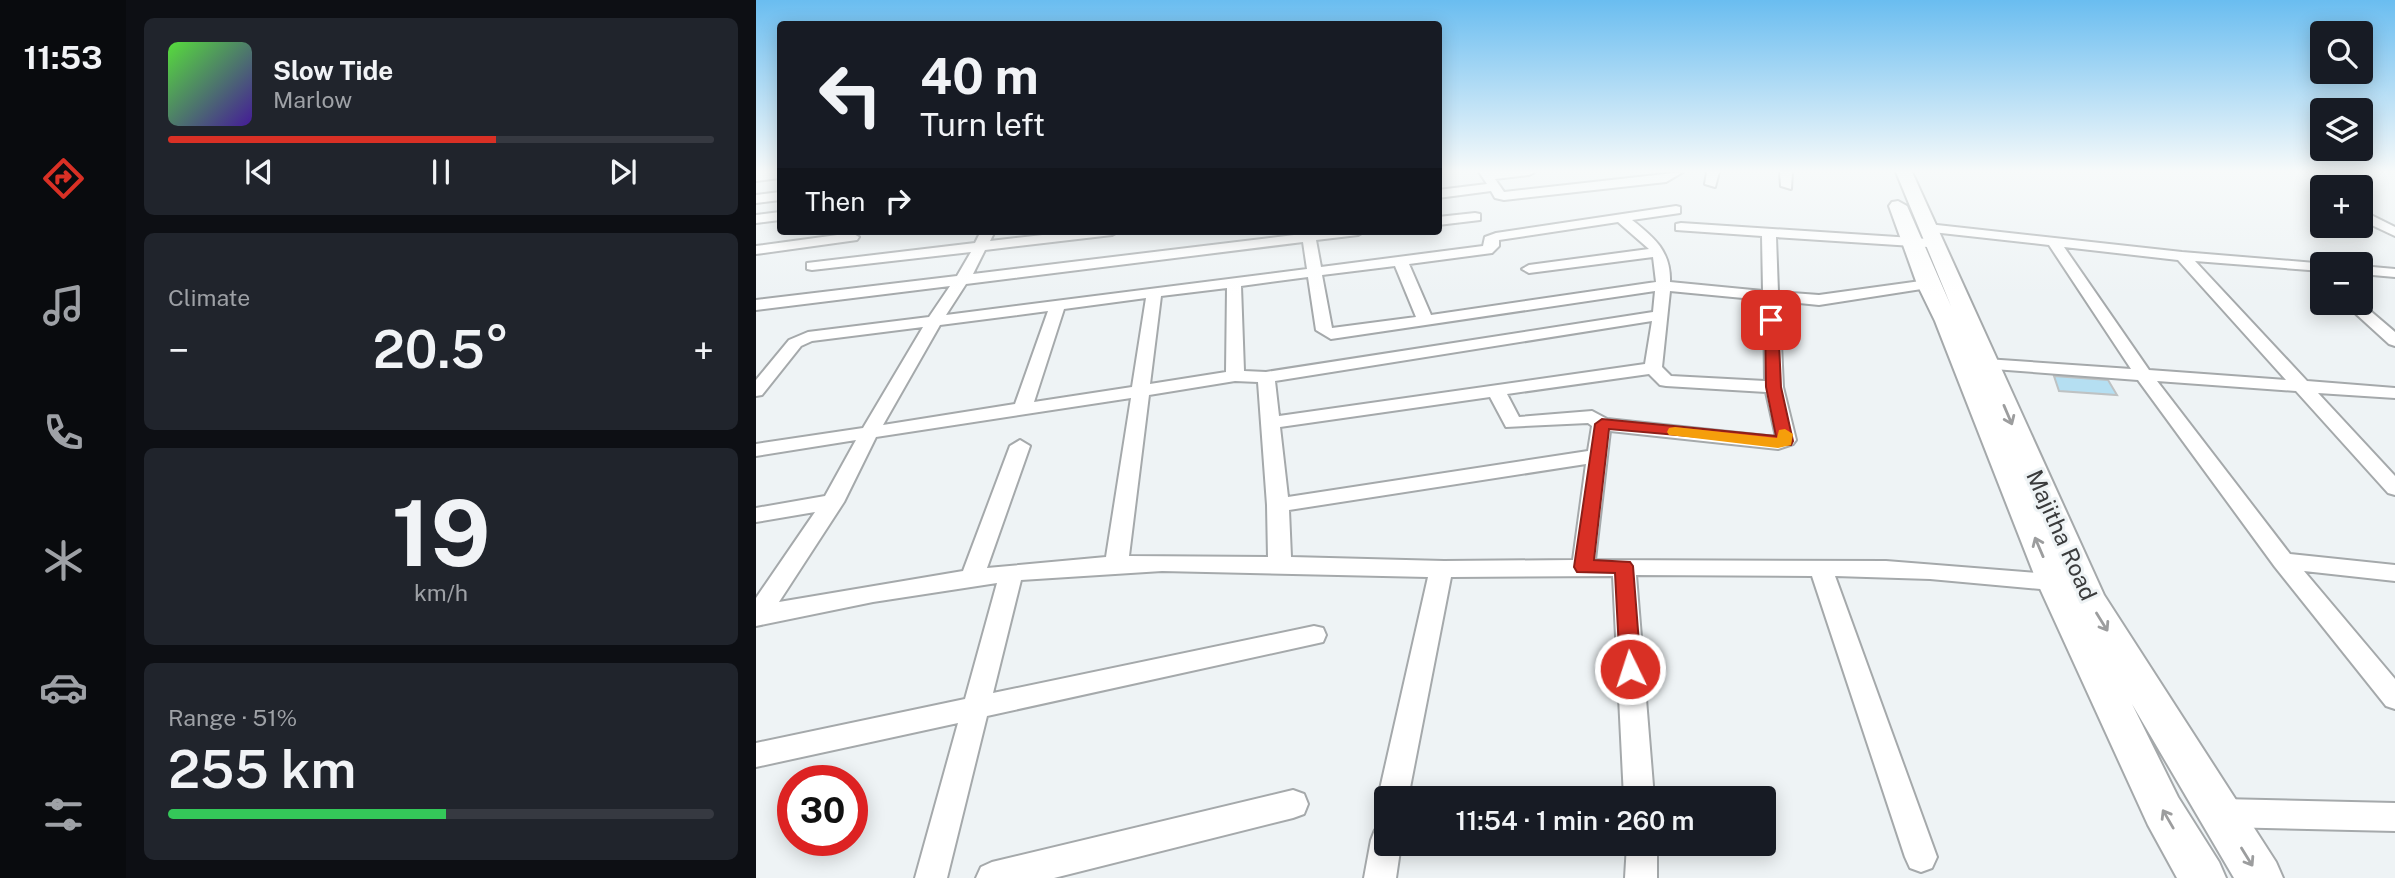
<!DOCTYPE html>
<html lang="en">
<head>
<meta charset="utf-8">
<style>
	:root { --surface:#171b24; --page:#20242c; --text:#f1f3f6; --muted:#9ea1a6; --line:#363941; --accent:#d93025 }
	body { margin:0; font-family:"Public Sans",sans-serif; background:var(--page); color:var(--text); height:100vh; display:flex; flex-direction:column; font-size:26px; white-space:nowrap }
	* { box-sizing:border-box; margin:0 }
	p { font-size:23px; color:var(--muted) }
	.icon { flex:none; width:38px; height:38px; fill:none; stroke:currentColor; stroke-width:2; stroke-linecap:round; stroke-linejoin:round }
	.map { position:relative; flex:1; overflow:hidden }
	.panel { display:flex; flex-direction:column; gap:18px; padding:18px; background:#0d0f14; width:630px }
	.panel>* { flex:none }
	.guide { position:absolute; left:21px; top:21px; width:665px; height:214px; border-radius:7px; box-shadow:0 4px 18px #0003; background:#171b24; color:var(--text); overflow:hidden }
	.fabs { position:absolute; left:1554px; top:21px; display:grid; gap:14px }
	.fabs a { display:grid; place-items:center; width:63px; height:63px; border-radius:7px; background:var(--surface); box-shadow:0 4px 18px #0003; font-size:35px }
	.speed { position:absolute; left:21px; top:765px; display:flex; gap:14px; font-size:35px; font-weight:700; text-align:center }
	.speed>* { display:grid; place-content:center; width:91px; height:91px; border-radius:50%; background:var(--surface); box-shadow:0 4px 18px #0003; line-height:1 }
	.speed .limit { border:10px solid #d22; background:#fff; color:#111 }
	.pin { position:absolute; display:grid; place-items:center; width:60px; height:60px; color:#fff; margin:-30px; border-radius:14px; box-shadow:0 4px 10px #0006 }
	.me { position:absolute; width:77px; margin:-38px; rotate:356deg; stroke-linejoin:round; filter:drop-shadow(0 0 5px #0008) }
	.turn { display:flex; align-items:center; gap:24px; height:147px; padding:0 28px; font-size:32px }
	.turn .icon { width:91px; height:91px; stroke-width:2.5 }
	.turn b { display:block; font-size:49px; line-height:60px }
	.then { display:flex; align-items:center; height:66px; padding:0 28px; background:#0003; gap:14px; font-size:26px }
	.big { font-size:52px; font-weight:600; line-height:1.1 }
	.panel .card { flex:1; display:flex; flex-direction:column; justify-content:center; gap:10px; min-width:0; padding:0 24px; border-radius:10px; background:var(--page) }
	.panel .dial { align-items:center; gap:0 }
	.dial b { font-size:91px; line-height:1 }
	.song { display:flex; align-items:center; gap:21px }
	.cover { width:84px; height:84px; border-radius:10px; background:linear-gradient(135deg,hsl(110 70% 55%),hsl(260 70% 35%)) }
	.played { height:7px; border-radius:4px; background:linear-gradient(90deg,var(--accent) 60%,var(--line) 60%) }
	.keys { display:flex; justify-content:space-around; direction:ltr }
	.heat { display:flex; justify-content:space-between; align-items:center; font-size:38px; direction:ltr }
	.charge { height:10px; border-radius:5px; background:linear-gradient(90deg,#34c759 51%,var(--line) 0) }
	.trip { position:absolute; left:618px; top:786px; width:402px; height:70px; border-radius:7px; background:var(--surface); box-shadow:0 4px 18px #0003; font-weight:600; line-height:70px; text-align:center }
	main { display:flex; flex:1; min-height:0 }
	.menu { display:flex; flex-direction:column; width:126px; justify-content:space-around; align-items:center; background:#090b0e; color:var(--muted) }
	.menu .icon { width:49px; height:49px }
	.menu .active { color:var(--accent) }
	.menu b { font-size:32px; color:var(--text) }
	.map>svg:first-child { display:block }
	.building { fill:#b5dff2; stroke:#bec2c3; stroke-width:2 }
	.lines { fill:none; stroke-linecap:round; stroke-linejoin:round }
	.street-casing { stroke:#a5a9ab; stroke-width:4 }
	.secondary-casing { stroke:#a5a9ab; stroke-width:4 }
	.street { fill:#fff; fill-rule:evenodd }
	.secondary { fill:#fff; fill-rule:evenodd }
	.oneway { stroke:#9c9d9e }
	.route { fill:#d93025; stroke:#8d1f18; stroke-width:2 }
	.slow { fill:#f59e0b }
	.labels { text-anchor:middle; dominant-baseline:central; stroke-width:6; stroke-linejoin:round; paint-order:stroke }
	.street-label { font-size:23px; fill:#3a3b3c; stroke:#eef3f5 }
</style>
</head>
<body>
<main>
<nav class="menu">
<b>11:53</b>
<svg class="icon active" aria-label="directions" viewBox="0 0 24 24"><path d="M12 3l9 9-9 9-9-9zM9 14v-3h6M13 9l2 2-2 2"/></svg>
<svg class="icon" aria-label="music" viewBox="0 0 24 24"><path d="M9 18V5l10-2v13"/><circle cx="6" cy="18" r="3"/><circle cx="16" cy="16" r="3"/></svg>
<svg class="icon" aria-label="phone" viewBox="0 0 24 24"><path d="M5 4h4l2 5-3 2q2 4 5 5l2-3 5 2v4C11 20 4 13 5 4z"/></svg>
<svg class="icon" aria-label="climate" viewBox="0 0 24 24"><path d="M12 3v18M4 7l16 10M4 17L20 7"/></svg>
<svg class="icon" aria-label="car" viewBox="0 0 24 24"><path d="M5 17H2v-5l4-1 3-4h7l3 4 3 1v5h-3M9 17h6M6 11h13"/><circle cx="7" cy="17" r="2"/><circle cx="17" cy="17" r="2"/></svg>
<svg class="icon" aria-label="filters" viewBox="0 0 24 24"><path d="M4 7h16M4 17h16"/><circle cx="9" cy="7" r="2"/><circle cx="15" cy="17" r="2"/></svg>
</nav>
<section class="panel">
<div class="card">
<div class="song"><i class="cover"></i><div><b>Slow Tide</b><p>Marlow</p></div></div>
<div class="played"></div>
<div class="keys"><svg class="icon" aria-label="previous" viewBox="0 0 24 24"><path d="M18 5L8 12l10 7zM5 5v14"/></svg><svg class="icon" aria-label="pause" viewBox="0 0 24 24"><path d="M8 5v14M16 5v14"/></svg><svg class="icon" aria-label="next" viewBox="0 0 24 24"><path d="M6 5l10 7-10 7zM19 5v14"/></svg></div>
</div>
<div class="card"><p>Climate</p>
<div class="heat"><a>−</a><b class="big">20.5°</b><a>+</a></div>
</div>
<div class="card dial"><b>19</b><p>km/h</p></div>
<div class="card"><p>Range · 51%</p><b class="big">255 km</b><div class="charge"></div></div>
</section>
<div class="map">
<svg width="1639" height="878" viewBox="0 0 1639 878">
	<rect width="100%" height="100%" fill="#eef3f5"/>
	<!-- building -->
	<path class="building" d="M 1298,376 L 1352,380 L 1361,395 L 1303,391 Z"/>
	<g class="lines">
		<defs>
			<path id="street" d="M 723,172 L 779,172 L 773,175 L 739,179 L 748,192 L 927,172 L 910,182 L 748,200 L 739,198 L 735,191 L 682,198 L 682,190 L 731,184 Z
				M 951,172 L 963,172 L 959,187 L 949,184 Z
				M 1024,172 L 1036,172 L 1035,189 L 1025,186 Z
				M 24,192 L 24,200 L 0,203 L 0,195 Z
				M 920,206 L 924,207 L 924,213 L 876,220 C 899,238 915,252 914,282 L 1007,291 L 1006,236 L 920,230 L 920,224 L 925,223 L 1172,239 L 1179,243 L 1172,247 L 1020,237 L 1022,292 L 1063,295 L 1172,280 L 1179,284 L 1172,288 L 1063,305 L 1023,301 L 1027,387 L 1040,440 L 1037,444 L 1022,449 L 854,431 L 839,560 L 1130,561 L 1307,575 L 1315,577 L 1319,583 L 1315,589 L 1307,591 L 1174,579 L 1079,576 L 1181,857 L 1176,868 L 1165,872 L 1154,868 L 1149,857 L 1056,576 L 880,575 L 898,798 L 868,798 L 857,576 L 695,577 L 652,798 L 630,798 L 630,809 L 622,798 L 672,577 L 406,571 L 265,580 L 237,693 L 558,626 L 567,628 L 570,635 L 567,642 L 558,644 L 231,716 L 191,878 L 159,878 L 202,723 L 0,767 L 0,743 L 209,699 L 241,583 L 117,602 L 0,626 L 0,598 L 59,512 L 0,522 L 0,508 L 69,496 L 100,440 L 0,456 L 0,444 L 107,428 L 167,327 L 56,341 L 45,346 L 6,395 L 0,396 L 0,380 L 33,340 L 52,332 L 173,317 L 194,286 L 0,310 L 0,300 L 201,276 L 215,252 L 56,270 L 51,269 L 51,263 L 219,243 L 225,231 L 239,231 L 234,241 L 322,231 L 363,231 L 356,235 L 229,250 L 217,274 L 546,234 L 545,231 L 609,231 L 602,235 L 560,240 L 565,267 L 727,246 L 729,237 L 740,233 ZM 862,222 L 893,249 L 773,265 L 766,269 L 773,273 L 897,257 L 900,282 L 675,315 L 653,264 L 736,253 L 743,246 L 743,240 ZM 547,242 L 551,269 L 190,315 L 210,284 ZM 639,266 L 660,317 L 576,328 L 566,275 ZM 552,277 L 560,330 L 575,339 L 899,291 L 897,312 L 510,372 L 488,371 L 485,286 ZM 471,288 L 470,372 L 394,384 L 405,296 ZM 914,291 L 1008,300 L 1009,381 L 915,376 L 906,367 ZM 390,298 L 376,387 L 278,402 L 308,309 ZM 292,311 L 259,404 L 127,425 L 184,325 ZM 896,321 L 889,364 L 523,416 L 519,381 ZM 893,374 L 904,385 L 910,386 L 1010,392 L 1020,437 L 851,419 L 836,411 L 763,417 L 751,394 ZM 479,381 L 502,382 L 511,505 L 512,557 L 373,556 L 393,395 ZM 734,397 L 750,427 L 832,423 L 836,426 L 832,451 L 532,497 L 524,427 ZM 375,398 L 350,557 L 231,568 L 274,446 L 264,440 L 254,446 L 207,571 L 23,602 L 88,502 L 120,437 ZM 830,464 L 817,560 L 688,561 L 535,557 L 533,510 Z
				M 24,212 L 24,220 L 0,223 L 0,215 Z
				M 719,213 L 724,214 L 724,220 L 682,225 L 682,217 Z
				M 1605,214 L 1613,214 L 1639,227 L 1639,236 L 1605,220 Z
				M 1172,224 L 1426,252 L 1571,264 L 1566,264 L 1566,271 L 1439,261 L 1551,381 L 1639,388 L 1639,398 L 1562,393 L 1639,476 L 1639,495 L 1632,493 L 1540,391 L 1401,381 L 1534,554 L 1639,565 L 1639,581 L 1548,571 L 1639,679 L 1639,709 L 1630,706 L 1519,567 L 1382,380 L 1224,368 L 1221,364 L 1230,359 L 1375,369 L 1293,245 L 1167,231 L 1165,228 ZM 1308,247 L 1422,260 L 1530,380 L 1393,370 Z
				M 96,233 L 103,237 L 101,240 L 0,254 L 0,246 Z
				M 1605,266 L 1639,269 L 1639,277 L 1605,274 Z
				M 1588,303 L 1605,303 L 1639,332 L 1639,346 L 1633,344 Z
				M 537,790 L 548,794 L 552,804 L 548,814 L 537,818 L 298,878 L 220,878 L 225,867 L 236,862 Z
				M 1465,799 L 1639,803 L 1639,831 L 1465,827 L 1454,823 L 1450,813 L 1454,803 Z
				M 630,825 L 630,844 L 645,844 L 640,878 L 608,878 L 615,840 L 619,830 Z
				M 871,844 L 901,844 L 901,878 L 869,878 Z"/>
			<path id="secondary" d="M 0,172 L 24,172 L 24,178 L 0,181 Z
				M 1140,172 L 1156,172 L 1348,595 L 1520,862 L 1527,878 L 1478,878 L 1376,704 L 1422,797 L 1463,862 L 1470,878 L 1421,878 L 1392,825 L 1281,582 L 1179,321 L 1161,284 L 1133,206 L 1136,202 L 1142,201 L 1151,206 L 1195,306 Z"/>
		</defs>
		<!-- street casing -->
		<use href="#street" class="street-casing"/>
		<!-- secondary casing -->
		<use href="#secondary" class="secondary-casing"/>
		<!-- street -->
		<use href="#street" class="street"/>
		<!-- secondary -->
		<use href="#secondary" class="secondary"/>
	</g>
	<!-- one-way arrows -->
	<defs><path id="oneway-shaft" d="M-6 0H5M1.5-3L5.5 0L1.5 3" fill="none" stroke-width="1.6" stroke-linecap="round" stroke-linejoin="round" transform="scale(1.75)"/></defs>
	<g class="oneway">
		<use href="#oneway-shaft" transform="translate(1252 415) rotate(67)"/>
		<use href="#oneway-shaft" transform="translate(1283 547) rotate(-113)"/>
		<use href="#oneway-shaft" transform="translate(1346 622) rotate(58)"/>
		<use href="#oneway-shaft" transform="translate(1412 819) rotate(-120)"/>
		<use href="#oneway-shaft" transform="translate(1491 857) rotate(58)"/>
	</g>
	<!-- sky -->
	<linearGradient id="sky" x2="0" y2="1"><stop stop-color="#6abdf0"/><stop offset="0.58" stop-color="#f7fafa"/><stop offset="1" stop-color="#f7fafa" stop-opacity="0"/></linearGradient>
	<rect width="1639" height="295" fill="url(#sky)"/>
	<!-- route -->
	<path class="route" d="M 1015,316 L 1022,320 L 1025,387 L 1037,441 L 1035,445 L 853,429 L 838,560 L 874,562 L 877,566 L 885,669 L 882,675 L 874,678 L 867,675 L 864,669 L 859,573 L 821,572 L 818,567 L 839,424 L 846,419 L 1020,436 L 1010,387 L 1009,320 Z"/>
	<!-- slow -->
	<path class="slow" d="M 919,427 L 1021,438 L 1023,430 L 1029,429 L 1037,434 L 1035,445 L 1022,448 L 913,435 L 911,432 L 913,428 Z"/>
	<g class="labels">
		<!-- street labels -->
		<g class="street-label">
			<text transform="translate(1306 535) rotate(66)">Majitha Road</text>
		</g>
	</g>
</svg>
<div class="fabs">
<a><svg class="icon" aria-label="search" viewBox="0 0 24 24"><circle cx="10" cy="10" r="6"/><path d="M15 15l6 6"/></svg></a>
<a><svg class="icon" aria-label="layers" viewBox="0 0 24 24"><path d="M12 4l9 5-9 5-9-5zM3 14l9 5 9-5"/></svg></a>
<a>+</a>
<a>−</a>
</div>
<div class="speed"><div class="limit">30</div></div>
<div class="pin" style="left:1015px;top:320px;background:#d93025"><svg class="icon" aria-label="arrive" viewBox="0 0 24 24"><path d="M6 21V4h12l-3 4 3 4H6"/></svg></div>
<svg class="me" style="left:874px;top:669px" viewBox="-20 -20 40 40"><circle r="17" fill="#d93025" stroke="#fff" stroke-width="3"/><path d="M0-11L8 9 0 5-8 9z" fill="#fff"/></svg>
<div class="trip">11:54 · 1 min · 260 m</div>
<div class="guide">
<div class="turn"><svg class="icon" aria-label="left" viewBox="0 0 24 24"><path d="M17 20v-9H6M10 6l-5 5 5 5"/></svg><div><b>40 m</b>Turn left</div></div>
<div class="then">Then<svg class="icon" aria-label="right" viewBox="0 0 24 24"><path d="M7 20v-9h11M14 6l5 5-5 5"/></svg></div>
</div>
</div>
</main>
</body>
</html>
